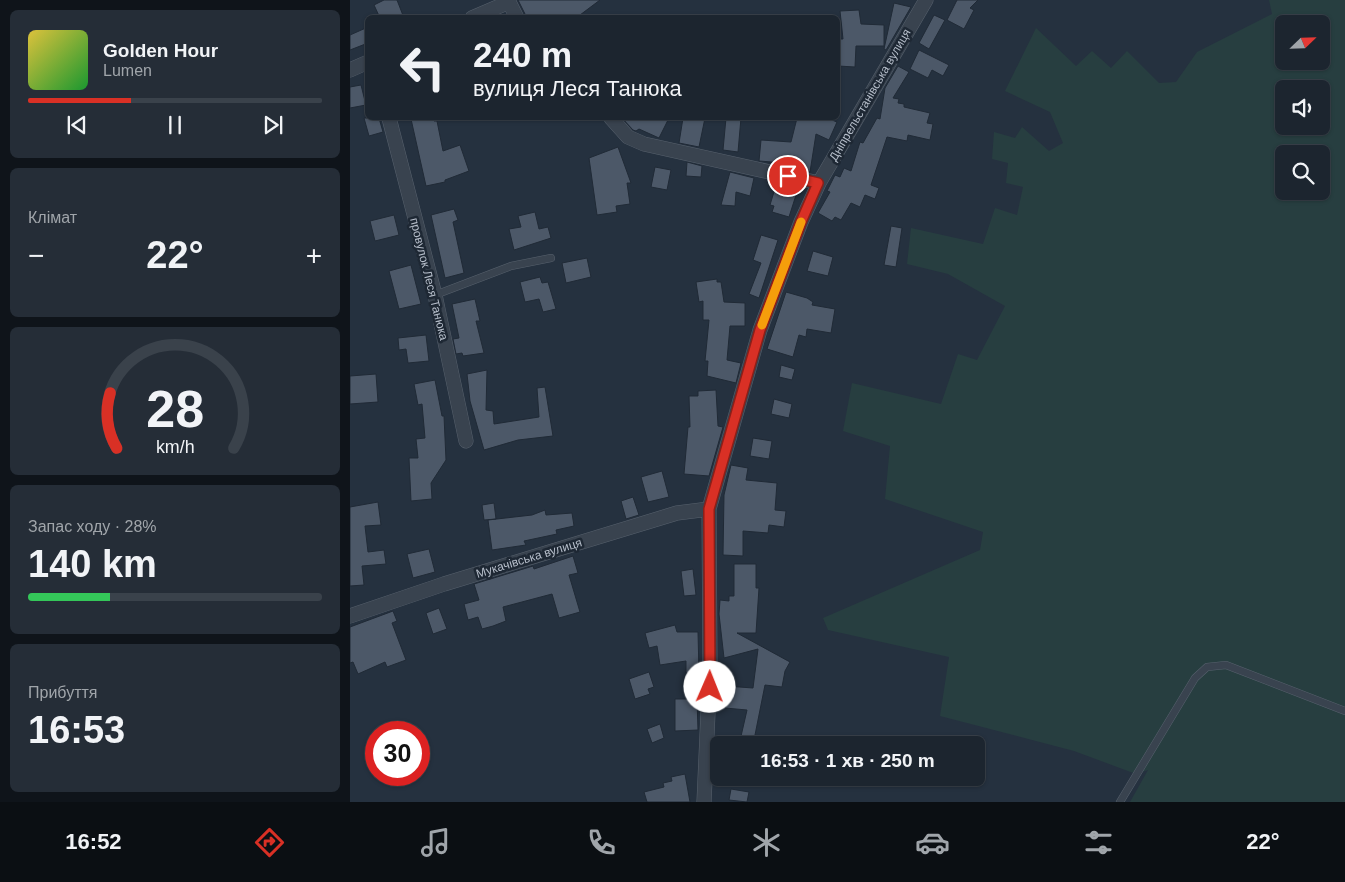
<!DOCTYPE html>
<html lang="uk">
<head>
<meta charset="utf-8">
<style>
	:root { --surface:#1c252f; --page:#252d37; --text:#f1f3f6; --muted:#a0a5aa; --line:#3a424b; --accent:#d93025 }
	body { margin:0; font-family:Helvetica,sans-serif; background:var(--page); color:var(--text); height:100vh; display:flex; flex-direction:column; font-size:19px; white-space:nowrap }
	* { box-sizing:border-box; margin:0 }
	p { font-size:16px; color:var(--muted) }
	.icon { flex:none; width:28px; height:28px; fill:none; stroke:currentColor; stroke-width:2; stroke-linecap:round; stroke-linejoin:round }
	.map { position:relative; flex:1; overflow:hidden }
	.details { display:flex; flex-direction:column; gap:10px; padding:10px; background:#0f141a; width:350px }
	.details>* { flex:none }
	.hud { position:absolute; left:15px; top:15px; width:475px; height:105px; border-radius:8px; box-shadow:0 1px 4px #0004,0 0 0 1px var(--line); background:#1c252f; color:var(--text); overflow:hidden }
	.needle { width:32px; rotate:67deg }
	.tools { position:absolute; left:925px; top:15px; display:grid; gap:10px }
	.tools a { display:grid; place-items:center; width:55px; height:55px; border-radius:8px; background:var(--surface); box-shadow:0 1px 4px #0004,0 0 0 1px var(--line); font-size:25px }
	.speed { position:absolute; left:15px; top:721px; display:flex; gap:10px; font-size:25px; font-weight:700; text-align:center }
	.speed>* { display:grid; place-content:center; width:65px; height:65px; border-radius:50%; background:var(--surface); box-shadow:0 1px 4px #0004,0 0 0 1px var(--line); line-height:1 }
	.speed .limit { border:8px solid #d22; background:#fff; color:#111 }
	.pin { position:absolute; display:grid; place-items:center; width:42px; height:42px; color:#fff; margin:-21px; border:2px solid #fff; border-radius:50%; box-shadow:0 1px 5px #0007 }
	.me { position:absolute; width:55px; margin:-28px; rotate:1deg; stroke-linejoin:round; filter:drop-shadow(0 0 4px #0008) }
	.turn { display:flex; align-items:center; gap:18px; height:105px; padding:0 25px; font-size:22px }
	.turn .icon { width:65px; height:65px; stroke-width:2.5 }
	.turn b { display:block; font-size:35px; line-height:42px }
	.big { font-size:38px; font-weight:700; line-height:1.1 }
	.details .tile { flex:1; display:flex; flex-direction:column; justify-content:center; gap:8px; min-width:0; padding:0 18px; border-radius:8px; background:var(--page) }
	.details .dial { align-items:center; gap:0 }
	.dial svg { height:130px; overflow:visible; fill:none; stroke:var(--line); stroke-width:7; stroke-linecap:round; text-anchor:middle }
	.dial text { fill:var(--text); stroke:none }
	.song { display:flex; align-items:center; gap:15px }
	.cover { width:60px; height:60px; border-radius:8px; background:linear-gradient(135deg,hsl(50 70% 55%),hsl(130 70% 35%)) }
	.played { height:5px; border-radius:2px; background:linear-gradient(90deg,var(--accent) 35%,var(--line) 35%) }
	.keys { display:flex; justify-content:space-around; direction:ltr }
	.heat { display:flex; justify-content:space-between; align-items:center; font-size:28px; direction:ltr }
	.charge { height:8px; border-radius:4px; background:linear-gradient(90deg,#34c759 28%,var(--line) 0) }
	.trip { position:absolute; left:360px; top:736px; width:275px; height:50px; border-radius:8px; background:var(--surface); box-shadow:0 1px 4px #0004,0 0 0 1px var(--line); font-weight:700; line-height:50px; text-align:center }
	.dock { display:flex; height:80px; justify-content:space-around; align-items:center; background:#0b0f13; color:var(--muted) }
	.dock .icon { width:35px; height:35px }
	.dock .current { color:var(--accent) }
	.dock b { font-size:22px; color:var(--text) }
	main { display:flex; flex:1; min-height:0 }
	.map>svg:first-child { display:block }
	.green { fill:#273e40; fill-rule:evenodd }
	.building { fill:#4c5868; stroke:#202a36 }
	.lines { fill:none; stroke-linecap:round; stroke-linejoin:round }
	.service-casing { stroke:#57616d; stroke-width:8 }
	.minor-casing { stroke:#57616d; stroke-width:15 }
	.service { stroke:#39434f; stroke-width:7 }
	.minor { stroke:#39434f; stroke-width:14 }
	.route-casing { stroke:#8d1f18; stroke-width:12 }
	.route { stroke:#d93025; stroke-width:9 }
	.slow { stroke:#f59e0b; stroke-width:9 }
	.labels { text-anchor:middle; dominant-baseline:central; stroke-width:5; stroke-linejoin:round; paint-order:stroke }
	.street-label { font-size:12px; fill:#b6beca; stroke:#1e2834 }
</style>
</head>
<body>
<main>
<section class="details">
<div class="tile">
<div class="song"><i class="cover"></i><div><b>Golden Hour</b><p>Lumen</p></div></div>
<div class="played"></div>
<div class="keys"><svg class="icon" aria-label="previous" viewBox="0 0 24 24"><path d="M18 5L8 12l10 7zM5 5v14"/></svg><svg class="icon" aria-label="pause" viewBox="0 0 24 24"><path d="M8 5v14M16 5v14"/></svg><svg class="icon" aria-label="next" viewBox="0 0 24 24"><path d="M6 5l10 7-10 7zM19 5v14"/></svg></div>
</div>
<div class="tile"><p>Клімат</p>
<div class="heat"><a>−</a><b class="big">22°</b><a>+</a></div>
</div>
<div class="tile dial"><svg viewBox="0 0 100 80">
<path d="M14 69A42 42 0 1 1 86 69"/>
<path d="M14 69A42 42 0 0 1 10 35" stroke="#d93025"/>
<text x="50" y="56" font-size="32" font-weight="700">28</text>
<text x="50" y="72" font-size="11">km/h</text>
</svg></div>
<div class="tile"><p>Запас ходу · 28%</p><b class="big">140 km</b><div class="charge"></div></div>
<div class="tile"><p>Прибуття</p><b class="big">16:53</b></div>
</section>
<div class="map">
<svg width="995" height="802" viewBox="0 0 995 802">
	<rect width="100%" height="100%" fill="#25313f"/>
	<!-- green -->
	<path class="green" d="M 919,0 L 995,0 L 995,802 L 780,802 L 798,770 L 786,774 L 724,751 L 590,716 L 599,657 L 478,630 L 473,618 L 630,550 L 633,532 L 535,499 L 540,446 L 493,431 L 502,383 L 591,404 L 608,354 L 627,360 L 655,306 L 598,274 L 557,264 L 561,228 L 633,244 L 645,208 L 667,215 L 673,187 L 656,183 L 658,163 L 642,159 L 644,132 L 665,138 L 672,127 L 699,151 L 713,143 L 700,112 L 655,91 L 686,28 L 726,66 L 742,51 L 761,68 L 777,51 L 809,83 L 826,82 L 847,52 L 922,14 ZM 934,24 L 971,24 L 971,61 L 934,61 ZM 934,89 L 971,89 L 971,126 L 934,126 ZM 934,154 L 971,154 L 971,191 L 934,191 Z"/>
	<!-- building -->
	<path class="building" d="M 34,0 L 47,0 L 54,18 L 30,18 L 24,5 Z
		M 168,0 L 250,0 L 226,18 L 177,18 Z
		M 607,0 L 628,0 L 620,8 L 624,10 L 614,29 L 597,20 Z
		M 544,3 L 561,7 L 536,50 L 534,49 Z
		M 509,10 L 511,24 L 534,25 L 534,46 L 506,46 L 505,67 L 488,66 L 488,39 L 493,39 L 490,11 Z
		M 584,15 L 595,20 L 579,49 L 569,43 Z
		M 18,27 L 18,43 L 0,50 L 0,35 Z
		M 569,50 L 599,65 L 593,76 L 582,70 L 578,78 L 560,69 Z
		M 548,66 L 559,72 L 543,98 L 549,99 L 548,103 L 554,104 L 554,107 L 580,113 L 577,123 L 583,124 L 580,140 L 558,135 L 557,141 L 537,137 L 521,185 L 529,188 L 525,199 L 515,195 L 510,207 L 501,203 L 491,220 L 485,217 L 482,221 L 468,213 L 480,192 L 477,191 L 485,175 L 490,177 L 494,168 L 501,171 L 510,142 L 513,143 L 527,118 L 530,119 L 535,88 Z
		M 11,85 L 16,105 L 0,108 L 0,87 Z
		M 14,118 L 29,118 L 33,132 L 19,136 Z
		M 69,118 L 83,118 L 84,121 L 87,121 L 93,151 L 110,145 L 119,171 L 95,180 L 95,182 L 76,186 L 61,119 Z
		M 272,118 L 319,118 L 309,138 L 289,129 L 286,131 L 283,130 Z
		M 333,118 L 355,118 L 349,147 L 329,143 Z
		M 376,118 L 391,118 L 388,152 L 373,150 Z
		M 447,118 L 477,118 L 487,122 L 479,140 L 466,134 L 460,172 L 433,166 L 434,163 L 409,161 L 411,140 L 441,142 Z
		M 268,147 L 281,183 L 277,183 L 280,204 L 266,206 L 267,212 L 247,215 L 239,158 Z
		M 337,162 L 352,166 L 351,177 L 336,176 Z
		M 305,167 L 321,170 L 317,190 L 301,187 Z
		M 380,172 L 404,178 L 400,196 L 386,192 L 385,206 L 371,205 Z
		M 426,185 L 447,192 L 439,217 L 422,212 L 424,206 L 420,205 Z
		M 104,209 L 108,220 L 103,222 L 114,273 L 95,278 L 81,215 Z
		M 185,212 L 189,229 L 198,227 L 201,238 L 164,250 L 159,229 L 171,227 L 168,216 Z
		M 44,215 L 49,235 L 25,241 L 20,221 Z
		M 541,226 L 552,228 L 546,267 L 534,265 Z
		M 411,235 L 428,240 L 409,298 L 399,294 L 411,263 L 403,260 Z
		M 463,251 L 483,257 L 478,276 L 457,271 Z
		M 237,258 L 241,277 L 216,283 L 212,263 Z
		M 61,265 L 71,304 L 49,309 L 39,271 Z
		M 190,277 L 192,283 L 198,282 L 206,309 L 193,312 L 189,299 L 175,302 L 170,282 Z
		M 367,279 L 367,282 L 371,282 L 374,302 L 395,303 L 395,326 L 380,326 L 377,360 L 391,363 L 386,383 L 357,376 L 358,361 L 355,361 L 359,320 L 353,320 L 353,301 L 349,302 L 346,282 Z
		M 436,292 L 457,298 L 463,302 L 462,305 L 485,309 L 481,333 L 457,329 L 456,337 L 449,335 L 443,357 L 417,349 Z
		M 125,299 L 130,321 L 126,321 L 134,353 L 113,356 L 112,353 L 106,354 L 103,339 L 109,338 L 102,304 Z
		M 76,335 L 79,361 L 58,363 L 56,349 L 49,350 L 48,338 Z
		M 431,365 L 445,369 L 442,380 L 429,377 Z
		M 137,370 L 136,410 L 143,411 L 144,424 L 189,417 L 187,388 L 195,387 L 203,436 L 168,440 L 134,450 L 120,401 L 117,374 Z
		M 26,374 L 28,402 L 0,404 L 0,376 Z
		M 85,380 L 92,416 L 94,416 L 96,460 L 81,483 L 82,499 L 61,501 L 59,458 L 68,458 L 66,439 L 75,438 L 72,404 L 68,405 L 64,384 Z
		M 366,390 L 368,426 L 373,427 L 359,476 L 334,474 L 338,427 L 340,427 L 339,396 L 348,396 L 348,391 Z
		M 424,399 L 442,404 L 439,418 L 421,414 Z
		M 403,438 L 422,441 L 419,459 L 400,456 Z
		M 381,465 L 398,468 L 396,480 L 427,483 L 425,510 L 436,511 L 434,527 L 419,525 L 418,533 L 393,531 L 393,556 L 373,555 L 374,495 Z
		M 312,471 L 319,497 L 298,502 L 291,477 Z
		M 283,497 L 289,515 L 276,519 L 271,501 Z
		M 28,502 L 31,525 L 15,526 L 18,552 L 34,550 L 36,564 L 12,566 L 14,585 L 0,586 L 0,507 Z
		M 144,503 L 146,519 L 134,520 L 132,505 Z
		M 195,510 L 196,515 L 222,513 L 224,526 L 206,530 L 207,534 L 174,541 L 176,545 L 142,550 L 138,520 L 182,515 Z
		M 79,549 L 85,572 L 63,578 L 57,554 Z
		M 223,556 L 228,573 L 219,575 L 230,612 L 209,618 L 202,594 L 153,607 L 156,621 L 143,626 L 132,629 L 128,617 L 118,620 L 114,604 L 129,600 L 124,584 L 183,566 L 184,569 Z
		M 384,564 L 406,564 L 406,588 L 409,588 L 406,633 L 387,633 L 440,662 L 435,671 L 432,687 L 415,685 L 403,745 L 389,745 L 397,710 L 375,708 L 376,686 L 403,688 L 408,649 L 374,658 L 369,614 L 370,600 L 379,601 L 379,596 L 384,596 Z
		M 343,569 L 346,595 L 334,596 L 331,571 Z
		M 89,608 L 97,629 L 83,634 L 76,613 Z
		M 43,611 L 47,621 L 42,623 L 56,660 L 37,667 L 35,662 L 8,674 L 3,662 L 0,663 L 0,627 Z
		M 325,625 L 327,632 L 348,632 L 349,673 L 336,673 L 336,661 L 310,665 L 307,646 L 299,648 L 295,633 Z
		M 299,672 L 304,687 L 298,689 L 300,694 L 285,699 L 279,679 Z
		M 325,699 L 347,699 L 348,730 L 325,731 Z
		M 310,724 L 314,738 L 302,743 L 297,729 Z
		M 335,774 L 340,802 L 297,802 L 294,792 L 314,787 L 313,783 L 322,781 L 321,777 Z
		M 381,789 L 399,792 L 397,802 L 379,800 Z"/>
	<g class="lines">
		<defs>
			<path id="service" d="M 85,295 L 161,266 L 201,258
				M 770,802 L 845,678 L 857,667 L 876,665 L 995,711"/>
			<path id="minor" d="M 158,0 L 167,18
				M 122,18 L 159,2
				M 0,70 L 18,62
				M 39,118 L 85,295 L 116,441
				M 261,118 L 278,137 L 294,144 L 469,183
				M 0,616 L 94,584 L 327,513 L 359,509
				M 354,802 L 360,668 L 359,509 L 410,330 L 451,222 L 469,183 L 576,0"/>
		</defs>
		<!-- service casing -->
		<use href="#service" class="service-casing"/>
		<!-- minor casing -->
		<use href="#minor" class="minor-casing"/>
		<!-- service -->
		<use href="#service" class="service"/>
		<!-- minor -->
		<use href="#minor" class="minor"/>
	</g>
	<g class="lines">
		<defs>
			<path id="route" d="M 360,687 L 359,509 L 410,330 L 451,222 L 468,183 L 438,176"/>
		</defs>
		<!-- route casing -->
		<use href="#route" class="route-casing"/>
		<!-- route -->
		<use href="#route" class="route"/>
		<!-- slow -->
		<path class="slow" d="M 412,325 L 451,222"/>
	</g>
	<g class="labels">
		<!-- street labels -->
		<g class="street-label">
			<text transform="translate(520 95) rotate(-60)">Дніпрельстанівська вулиця</text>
			<text transform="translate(79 279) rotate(76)">провулок Леся Танюка</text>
			<text transform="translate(179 558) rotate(-17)">Мукачівська вулиця</text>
		</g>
	</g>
</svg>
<div class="tools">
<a><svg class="needle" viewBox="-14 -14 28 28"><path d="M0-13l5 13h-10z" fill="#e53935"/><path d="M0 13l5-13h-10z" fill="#a0a5aa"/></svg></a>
<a><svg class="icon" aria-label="sound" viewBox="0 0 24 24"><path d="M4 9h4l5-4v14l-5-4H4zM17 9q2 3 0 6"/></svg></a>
<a><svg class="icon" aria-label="search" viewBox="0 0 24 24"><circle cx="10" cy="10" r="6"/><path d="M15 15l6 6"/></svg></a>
</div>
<div class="speed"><div class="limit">30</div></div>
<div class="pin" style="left:438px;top:176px;background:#d93025"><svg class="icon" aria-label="arrive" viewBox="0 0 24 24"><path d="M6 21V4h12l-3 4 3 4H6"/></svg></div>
<svg class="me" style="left:360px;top:687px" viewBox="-20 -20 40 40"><circle r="19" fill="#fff"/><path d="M0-13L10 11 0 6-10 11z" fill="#d93025"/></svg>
<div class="trip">16:53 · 1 хв · 250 m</div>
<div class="hud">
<div class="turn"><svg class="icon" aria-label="left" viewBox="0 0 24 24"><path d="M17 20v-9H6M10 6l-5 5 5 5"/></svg><div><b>240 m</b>вулиця Леся Танюка</div></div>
</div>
</div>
</main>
<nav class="dock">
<b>16:52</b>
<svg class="icon current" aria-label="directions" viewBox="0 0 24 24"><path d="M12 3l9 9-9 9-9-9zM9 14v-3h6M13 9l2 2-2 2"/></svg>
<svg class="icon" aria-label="music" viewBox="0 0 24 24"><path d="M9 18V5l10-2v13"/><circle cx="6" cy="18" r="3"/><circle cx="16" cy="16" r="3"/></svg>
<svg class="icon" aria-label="phone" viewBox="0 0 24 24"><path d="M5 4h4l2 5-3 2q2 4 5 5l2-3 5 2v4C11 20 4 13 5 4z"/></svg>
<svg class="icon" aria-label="climate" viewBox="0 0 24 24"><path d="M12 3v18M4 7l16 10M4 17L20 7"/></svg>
<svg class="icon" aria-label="car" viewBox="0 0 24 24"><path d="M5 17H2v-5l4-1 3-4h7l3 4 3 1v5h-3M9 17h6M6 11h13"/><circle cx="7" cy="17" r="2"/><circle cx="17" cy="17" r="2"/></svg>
<svg class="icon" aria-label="filters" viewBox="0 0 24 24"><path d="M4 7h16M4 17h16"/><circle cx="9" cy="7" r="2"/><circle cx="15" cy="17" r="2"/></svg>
<b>22°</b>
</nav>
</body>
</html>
